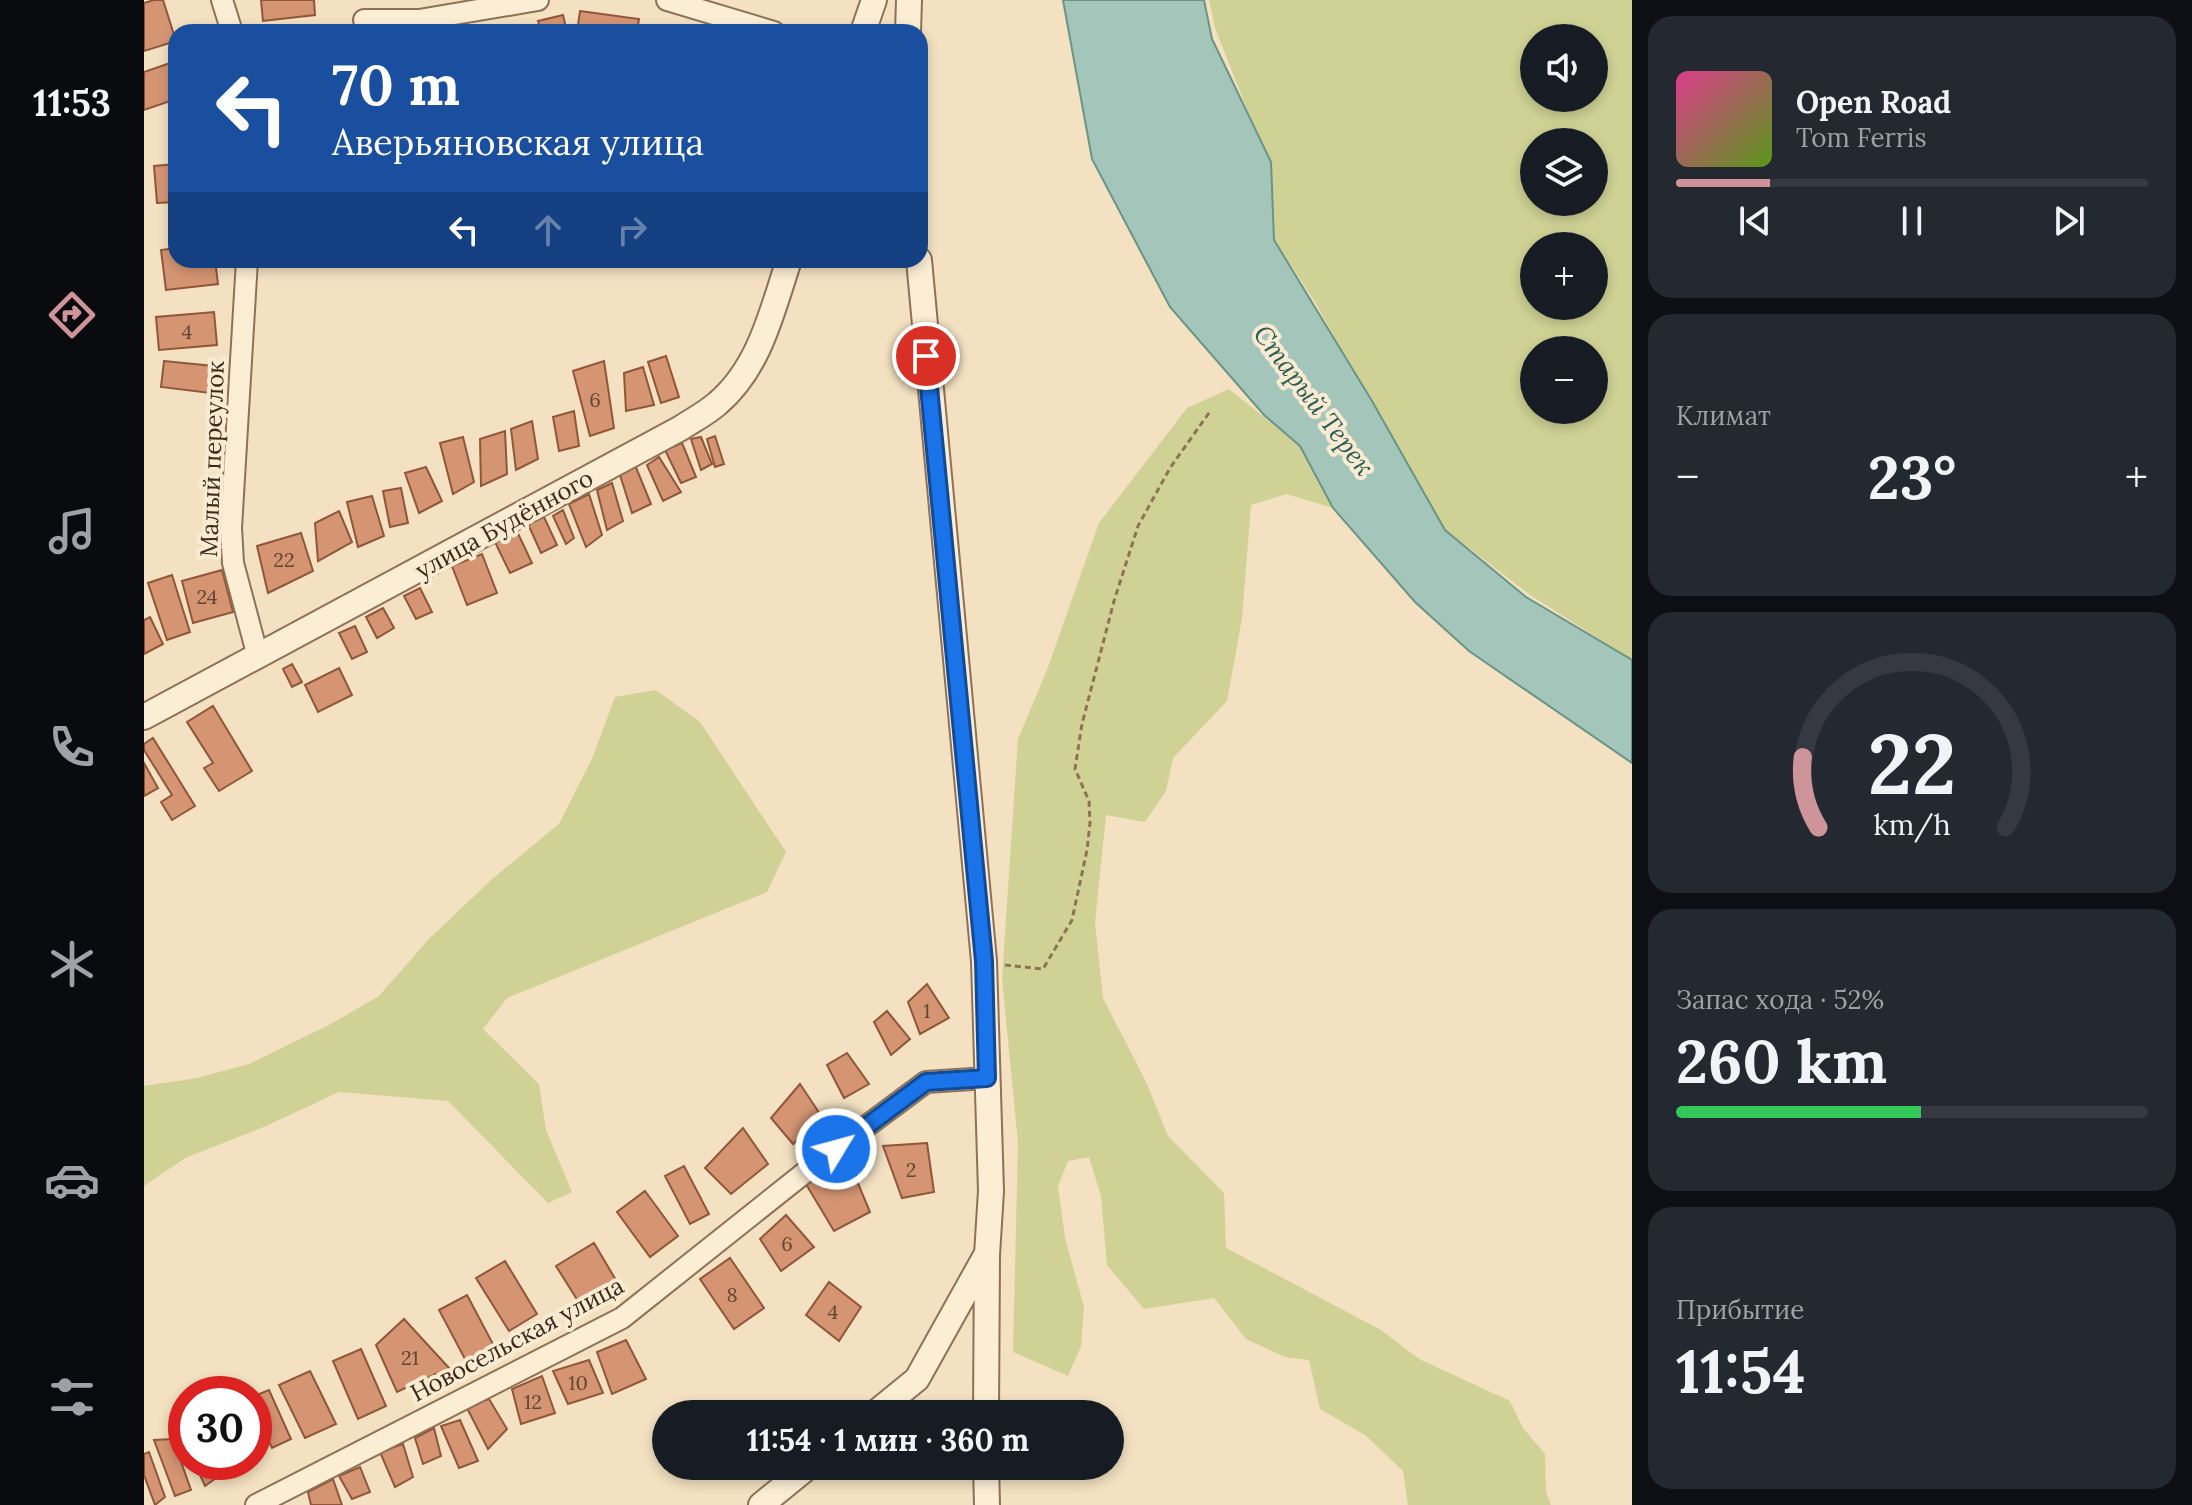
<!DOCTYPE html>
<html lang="ru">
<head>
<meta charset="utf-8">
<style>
	:root { --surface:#171b24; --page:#242831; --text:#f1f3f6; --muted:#9ea1a6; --line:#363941; --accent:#ce949a }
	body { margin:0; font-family:Lora,serif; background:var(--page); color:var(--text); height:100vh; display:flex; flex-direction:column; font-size:30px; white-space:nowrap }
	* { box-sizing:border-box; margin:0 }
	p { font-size:26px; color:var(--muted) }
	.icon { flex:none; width:44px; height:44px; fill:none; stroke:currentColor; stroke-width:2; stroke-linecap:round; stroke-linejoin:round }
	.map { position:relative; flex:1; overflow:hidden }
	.panel { display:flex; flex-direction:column; gap:16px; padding:16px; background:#0d0f14; width:560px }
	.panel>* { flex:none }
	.top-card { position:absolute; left:24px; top:24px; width:760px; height:244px; border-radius:24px; box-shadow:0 4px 12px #0003; background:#1a4fa0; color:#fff; overflow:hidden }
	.controls { position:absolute; left:1376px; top:24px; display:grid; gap:16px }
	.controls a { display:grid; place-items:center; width:88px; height:88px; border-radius:50%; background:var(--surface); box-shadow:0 4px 12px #0003; font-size:40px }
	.speed { position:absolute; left:24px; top:1376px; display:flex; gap:16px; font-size:40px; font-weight:700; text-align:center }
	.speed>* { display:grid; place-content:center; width:104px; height:104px; border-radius:50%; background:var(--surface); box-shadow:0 4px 12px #0003; line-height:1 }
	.speed .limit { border:12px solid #d22; background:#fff; color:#111 }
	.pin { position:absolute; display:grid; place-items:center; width:68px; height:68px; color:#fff; margin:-34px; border:4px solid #fff; border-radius:50%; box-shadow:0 2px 8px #0007 }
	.me { position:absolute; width:88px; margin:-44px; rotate:53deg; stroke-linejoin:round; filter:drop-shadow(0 0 6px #0008) }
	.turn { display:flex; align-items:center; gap:28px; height:168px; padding:0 32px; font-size:36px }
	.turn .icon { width:104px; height:104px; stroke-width:2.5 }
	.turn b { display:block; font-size:56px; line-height:68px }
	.lanes { display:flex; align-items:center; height:76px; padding:0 32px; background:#0003; justify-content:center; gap:40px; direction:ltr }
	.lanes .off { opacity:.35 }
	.big { font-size:60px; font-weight:700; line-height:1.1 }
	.panel .tile { flex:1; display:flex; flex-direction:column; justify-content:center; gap:12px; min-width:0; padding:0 28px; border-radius:24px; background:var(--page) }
	.panel .dial { align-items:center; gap:0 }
	.dial svg { height:208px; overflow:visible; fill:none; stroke:var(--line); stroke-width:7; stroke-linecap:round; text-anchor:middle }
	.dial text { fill:var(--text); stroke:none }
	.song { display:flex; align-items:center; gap:24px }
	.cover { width:96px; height:96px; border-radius:12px; background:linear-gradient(135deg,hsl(330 70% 55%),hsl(90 70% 35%)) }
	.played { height:8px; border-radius:4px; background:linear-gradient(90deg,var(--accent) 20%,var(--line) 20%) }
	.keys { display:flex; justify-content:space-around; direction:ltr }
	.heat { display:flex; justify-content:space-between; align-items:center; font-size:44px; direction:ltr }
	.charge { height:12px; border-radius:6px; background:linear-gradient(90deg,#34c759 52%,var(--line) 0) }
	.trip { position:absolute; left:508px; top:1400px; width:472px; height:80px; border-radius:40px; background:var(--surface); box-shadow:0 4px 12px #0003; font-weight:700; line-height:80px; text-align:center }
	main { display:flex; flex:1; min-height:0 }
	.menu { display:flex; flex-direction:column; width:144px; justify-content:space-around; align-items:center; background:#090b0e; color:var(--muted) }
	.menu .icon { width:56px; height:56px }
	.menu .on { color:var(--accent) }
	.menu b { font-size:36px; color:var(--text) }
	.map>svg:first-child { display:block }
	.green { fill:#cfd294; fill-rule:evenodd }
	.water { fill:#a4c5b9; stroke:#6a9487; stroke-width:2 }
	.building { fill:#d59573; stroke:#905639; stroke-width:2 }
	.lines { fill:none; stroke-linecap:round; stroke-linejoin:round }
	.minor-casing { stroke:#8e7156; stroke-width:24 }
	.tertiary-casing { stroke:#8e7156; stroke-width:28 }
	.path { stroke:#8e7156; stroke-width:3; stroke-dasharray:6 4; stroke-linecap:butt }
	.minor { stroke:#fceed5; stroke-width:20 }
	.tertiary { stroke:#fceed5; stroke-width:24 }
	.route-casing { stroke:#114b97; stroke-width:20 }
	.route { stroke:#1a73e8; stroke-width:14 }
	.labels { text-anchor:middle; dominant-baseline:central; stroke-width:8; stroke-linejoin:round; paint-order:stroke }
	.number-label { font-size:20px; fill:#624532 }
	.street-label { font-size:24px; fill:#3c2a1c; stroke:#f9ebd2 }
	.water-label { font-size:26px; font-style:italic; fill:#2a5e57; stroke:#f9ebd2 }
</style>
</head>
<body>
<main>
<nav class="menu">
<b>11:53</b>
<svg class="icon on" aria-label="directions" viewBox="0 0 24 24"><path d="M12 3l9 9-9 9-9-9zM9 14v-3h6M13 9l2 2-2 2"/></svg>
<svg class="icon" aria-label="music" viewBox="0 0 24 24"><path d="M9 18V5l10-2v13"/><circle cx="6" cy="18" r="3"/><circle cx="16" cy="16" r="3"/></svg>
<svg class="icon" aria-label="phone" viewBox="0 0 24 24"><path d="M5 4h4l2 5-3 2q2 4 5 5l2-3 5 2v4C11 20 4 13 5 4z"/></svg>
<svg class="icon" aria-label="climate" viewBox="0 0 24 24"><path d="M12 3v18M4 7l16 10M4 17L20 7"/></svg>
<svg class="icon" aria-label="car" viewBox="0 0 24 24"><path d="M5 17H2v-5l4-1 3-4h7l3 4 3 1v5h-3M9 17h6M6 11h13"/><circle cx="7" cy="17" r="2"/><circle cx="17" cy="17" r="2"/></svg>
<svg class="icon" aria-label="filters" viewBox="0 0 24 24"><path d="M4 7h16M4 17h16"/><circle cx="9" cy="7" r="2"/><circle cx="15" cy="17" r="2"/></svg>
</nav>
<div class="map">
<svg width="1488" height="1505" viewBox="0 0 1488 1505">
	<rect width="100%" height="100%" fill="#f3e1c1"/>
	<!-- green -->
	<path class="green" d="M 1065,0 L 1488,0 L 1488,660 L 1386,595 L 1294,524 L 1171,302 L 1131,241 L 1125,165 L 1071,28 ZM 1390,38 L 1450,38 L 1450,98 L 1390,98 ZM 1390,142 L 1450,142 L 1450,202 L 1390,202 ZM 1390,246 L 1450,246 L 1450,306 L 1390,306 ZM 1390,350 L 1450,350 L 1450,410 L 1390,410 Z
		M 1085,389 L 1156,446 L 1189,508 L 1142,494 L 1107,505 L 1098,618 L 1083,701 L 1029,758 L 1022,791 L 1001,822 L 962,815 L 951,923 L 959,998 L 1003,1084 L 1024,1136 L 1080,1193 L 1082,1248 L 1237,1330 L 1275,1359 L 1366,1401 L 1379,1428 L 1401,1454 L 1402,1492 L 1407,1505 L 1264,1505 L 1259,1471 L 1221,1435 L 1176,1409 L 1165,1360 L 1141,1357 L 1102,1339 L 1070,1298 L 1000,1309 L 963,1265 L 957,1196 L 945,1157 L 924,1161 L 914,1186 L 921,1238 L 940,1307 L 937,1346 L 924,1376 L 869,1352 L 874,1143 L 858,978 L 874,739 L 903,670 L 955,523 L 1043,408 Z
		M 512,690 L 556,722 L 642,852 L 623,892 L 363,998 L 339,1029 L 395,1084 L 402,1130 L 428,1192 L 404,1203 L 304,1101 L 195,1092 L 122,1126 L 41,1158 L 0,1186 L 0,1086 L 53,1078 L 105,1064 L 185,1025 L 235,996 L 284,940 L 347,880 L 415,824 L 448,759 L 471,697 Z"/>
	<!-- water -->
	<path class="water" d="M 919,0 L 1060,0 L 1068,39 L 1127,162 L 1130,240 L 1228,401 L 1301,530 L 1382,597 L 1488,660 L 1488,763 L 1325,651 L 1271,602 L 1189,508 L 1156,446 L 1120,415 L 1026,307 L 948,159 Z"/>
	<!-- building -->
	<path class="building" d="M 10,0 L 19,0 L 32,41 L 0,51 L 0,3 Z
		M 117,0 L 170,0 L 171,15 L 119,21 Z
		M 436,11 L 495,19 L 493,32 L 433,32 Z
		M 419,15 L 423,32 L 397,32 L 394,21 Z
		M 387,25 L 388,32 L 357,32 L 356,28 Z
		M 174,27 L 174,32 L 125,32 L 126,29 Z
		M 32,61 L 32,99 L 0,110 L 0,72 Z
		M 32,164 L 32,202 L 13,203 L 10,166 Z
		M 32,248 L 32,260 L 71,260 L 74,284 L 22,290 L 17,250 Z
		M 70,312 L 73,345 L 15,350 L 12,317 Z
		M 522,356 L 535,397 L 517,403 L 504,362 Z
		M 20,361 L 69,366 L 66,393 L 17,387 Z
		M 460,361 L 470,428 L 446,436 L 429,371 Z
		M 499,367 L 510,405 L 482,411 L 480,373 Z
		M 430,411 L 435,446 L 415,451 L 409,417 Z
		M 388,421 L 394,459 L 372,470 L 367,429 Z
		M 361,431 L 363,474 L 337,486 L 336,439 Z
		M 571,436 L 580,464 L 571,467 L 563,439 Z
		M 319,437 L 330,482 L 309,494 L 296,443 Z
		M 557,437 L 568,464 L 557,470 L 547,439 Z
		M 538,443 L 552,477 L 537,483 L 521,450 Z
		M 515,457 L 537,492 L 519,501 L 503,465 Z
		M 491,465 L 507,504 L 488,513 L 476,475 Z
		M 282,467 L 298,501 L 275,513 L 261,473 Z
		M 468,483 L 479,521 L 463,530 L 453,490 Z
		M 257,488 L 264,523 L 246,527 L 239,491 Z
		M 445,494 L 458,535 L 442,547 L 425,504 Z
		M 228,496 L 240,536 L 214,547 L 203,502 Z
		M 419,510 L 430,538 L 422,544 L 409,516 Z
		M 195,511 L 208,542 L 174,561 L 171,523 Z
		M 400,517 L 413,545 L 397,553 L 384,524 Z
		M 370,525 L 388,563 L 366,573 L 348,536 Z
		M 157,533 L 169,571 L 124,593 L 113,546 Z
		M 338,554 L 353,593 L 323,605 L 308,566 Z
		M 78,570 L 89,612 L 49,623 L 38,581 Z
		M 28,575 L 46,632 L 23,640 L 4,583 Z
		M 276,588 L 288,612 L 272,619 L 260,596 Z
		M 239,608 L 250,628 L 233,638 L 222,617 Z
		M 6,617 L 19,644 L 0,654 L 0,620 Z
		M 211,626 L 223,652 L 208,659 L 195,633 Z
		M 148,664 L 158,682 L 148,687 L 139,669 Z
		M 195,668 L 208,695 L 174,712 L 161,685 Z
		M 69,706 L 108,771 L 75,791 L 60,768 L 69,763 L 43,722 Z
		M 9,738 L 51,806 L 28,820 L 17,802 L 28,795 L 0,750 L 0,744 Z
		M 0,763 L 14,788 L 0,796 Z
		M 783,984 L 805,1018 L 776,1034 L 764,1002 Z
		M 743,1011 L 766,1039 L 747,1055 L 730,1022 Z
		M 703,1053 L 725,1084 L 700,1098 L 683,1065 Z
		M 656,1084 L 678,1117 L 649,1144 L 627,1118 Z
		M 599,1128 L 624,1164 L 587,1194 L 561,1168 Z
		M 783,1143 L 790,1192 L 758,1198 L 739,1146 Z
		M 703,1157 L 726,1212 L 690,1231 L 662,1184 Z
		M 540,1166 L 565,1214 L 546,1224 L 521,1176 Z
		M 501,1191 L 534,1236 L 506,1257 L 473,1212 Z
		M 642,1215 L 670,1247 L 637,1271 L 616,1239 Z
		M 450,1243 L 476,1287 L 439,1309 L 412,1266 Z
		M 586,1258 L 620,1308 L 590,1329 L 556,1279 Z
		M 361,1261 L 393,1314 L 365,1331 L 332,1278 Z
		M 685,1282 L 717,1307 L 695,1341 L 662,1315 Z
		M 323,1295 L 350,1346 L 322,1361 L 295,1310 Z
		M 260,1319 L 305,1368 L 253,1392 L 232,1345 Z
		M 482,1340 L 502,1379 L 468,1394 L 453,1352 Z
		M 217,1349 L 242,1406 L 214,1419 L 189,1361 Z
		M 445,1360 L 459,1393 L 424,1404 L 409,1371 Z
		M 166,1371 L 192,1424 L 161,1438 L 135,1385 Z
		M 398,1376 L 411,1413 L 377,1424 L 368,1389 Z
		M 125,1390 L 147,1439 L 128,1448 L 110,1409 L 110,1396 Z
		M 345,1399 L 363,1429 L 344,1449 L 322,1406 Z
		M 316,1420 L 334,1461 L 315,1468 L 297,1426 Z
		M 290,1428 L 297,1456 L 279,1464 L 271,1438 Z
		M 29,1439 L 47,1490 L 31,1496 L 10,1440 Z
		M 259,1444 L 269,1477 L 251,1487 L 236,1452 Z
		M 5,1452 L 21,1497 L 11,1505 L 0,1475 L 0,1454 Z
		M 50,1462 L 74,1462 L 79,1473 L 61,1486 Z
		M 216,1467 L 226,1492 L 208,1499 L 195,1476 Z
		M 189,1479 L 198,1505 L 167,1505 L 164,1492 Z"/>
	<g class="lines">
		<defs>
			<path id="minor" d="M 78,0 L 88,32
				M 523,0 L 630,32
				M 220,20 L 275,20 L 394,0
				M 103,260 L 87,528 L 89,563 L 114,657
				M 112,1505 L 478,1318 L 669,1166 L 782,1082 L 843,1078"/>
			<path id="tertiary" d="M 719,32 L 730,0
				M 764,32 L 765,0
				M 775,260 L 840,961 L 847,1191 L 843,1255 L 842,1414
				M 0,717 L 537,428 C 549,420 563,413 574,403 C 616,367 628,311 645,260
				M 730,1414 L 773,1379 L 841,1257
				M 842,1466 L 843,1505
				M 617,1505 L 665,1466"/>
		</defs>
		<!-- minor casing -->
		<use href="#minor" class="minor-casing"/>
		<!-- tertiary casing -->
		<use href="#tertiary" class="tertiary-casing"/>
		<!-- path -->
		<path class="path" d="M 861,965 L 899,969 L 928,920 L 943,850 L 946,823 L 945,801 L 931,769 L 938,724 L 970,601 L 994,526 L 1026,468 L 1067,410"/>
		<!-- minor -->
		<use href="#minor" class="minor"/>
		<!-- tertiary -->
		<use href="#tertiary" class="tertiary"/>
	</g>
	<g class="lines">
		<defs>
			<path id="route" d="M 692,1149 L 782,1082 L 843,1078 L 840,961 L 782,356"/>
		</defs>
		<!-- route casing -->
		<use href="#route" class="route-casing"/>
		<!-- route -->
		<use href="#route" class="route"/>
	</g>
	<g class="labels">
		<!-- number labels -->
		<g class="number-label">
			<text x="43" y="331">4</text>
			<text x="451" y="399">6</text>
			<text x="140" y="559">22</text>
			<text x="63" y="596">24</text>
			<text x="783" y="1010">1</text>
			<text x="767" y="1169">2</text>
			<text x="643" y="1243">6</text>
			<text x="588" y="1294">8</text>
			<text x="689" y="1311">4</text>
			<text x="266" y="1357">21</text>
			<text x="434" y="1382">10</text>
			<text x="389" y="1401">12</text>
		</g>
		<!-- street labels -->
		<g class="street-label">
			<text transform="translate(68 459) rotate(-88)">Малый переулок</text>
			<text transform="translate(360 524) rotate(-29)">улица Будённого</text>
			<text transform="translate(373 1339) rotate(-28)">Новосельская улица</text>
		</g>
		<!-- water labels -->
		<g class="water-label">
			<text transform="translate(1170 400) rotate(53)">Старый Терек</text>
		</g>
	</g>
</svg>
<div class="controls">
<a><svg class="icon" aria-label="sound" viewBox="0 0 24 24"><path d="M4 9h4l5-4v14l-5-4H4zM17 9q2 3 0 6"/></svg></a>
<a><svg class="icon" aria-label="layers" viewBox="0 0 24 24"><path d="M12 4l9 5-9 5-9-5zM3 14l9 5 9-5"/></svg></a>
<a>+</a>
<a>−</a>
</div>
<div class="speed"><div class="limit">30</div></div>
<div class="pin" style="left:782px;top:356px;background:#d93025"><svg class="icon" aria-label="arrive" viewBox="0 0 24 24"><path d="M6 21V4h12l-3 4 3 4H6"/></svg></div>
<svg class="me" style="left:692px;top:1149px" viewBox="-20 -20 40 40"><circle r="17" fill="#1a73e8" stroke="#fff" stroke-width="3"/><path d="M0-11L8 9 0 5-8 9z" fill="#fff"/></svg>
<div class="trip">11:54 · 1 мин · 360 m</div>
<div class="top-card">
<div class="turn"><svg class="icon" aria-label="left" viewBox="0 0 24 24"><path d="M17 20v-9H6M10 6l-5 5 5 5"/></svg><div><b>70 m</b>Аверьяновская улица</div></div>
<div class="lanes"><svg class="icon" aria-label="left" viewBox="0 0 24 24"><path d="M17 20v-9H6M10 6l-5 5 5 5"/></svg><svg class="icon off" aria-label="ahead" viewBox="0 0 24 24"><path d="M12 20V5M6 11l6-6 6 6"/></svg><svg class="icon off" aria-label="right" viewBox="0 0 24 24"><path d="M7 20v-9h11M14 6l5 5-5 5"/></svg></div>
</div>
</div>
<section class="panel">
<div class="tile">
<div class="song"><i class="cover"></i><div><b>Open Road</b><p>Tom Ferris</p></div></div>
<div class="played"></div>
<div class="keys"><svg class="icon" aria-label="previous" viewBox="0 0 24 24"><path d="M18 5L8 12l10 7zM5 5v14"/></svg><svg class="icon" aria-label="pause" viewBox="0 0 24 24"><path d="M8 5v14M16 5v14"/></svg><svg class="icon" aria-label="next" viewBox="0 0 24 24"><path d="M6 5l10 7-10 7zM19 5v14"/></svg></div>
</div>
<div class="tile"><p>Климат</p>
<div class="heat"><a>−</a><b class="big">23°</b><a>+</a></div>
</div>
<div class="tile dial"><svg viewBox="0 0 100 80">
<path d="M14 69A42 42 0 1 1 86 69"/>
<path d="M14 69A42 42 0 0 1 8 42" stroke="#ce949a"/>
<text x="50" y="56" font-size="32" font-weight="700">22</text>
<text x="50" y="72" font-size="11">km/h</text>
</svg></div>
<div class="tile"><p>Запас хода · 52%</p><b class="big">260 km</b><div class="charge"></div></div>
<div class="tile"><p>Прибытие</p><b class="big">11:54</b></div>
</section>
</main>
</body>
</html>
